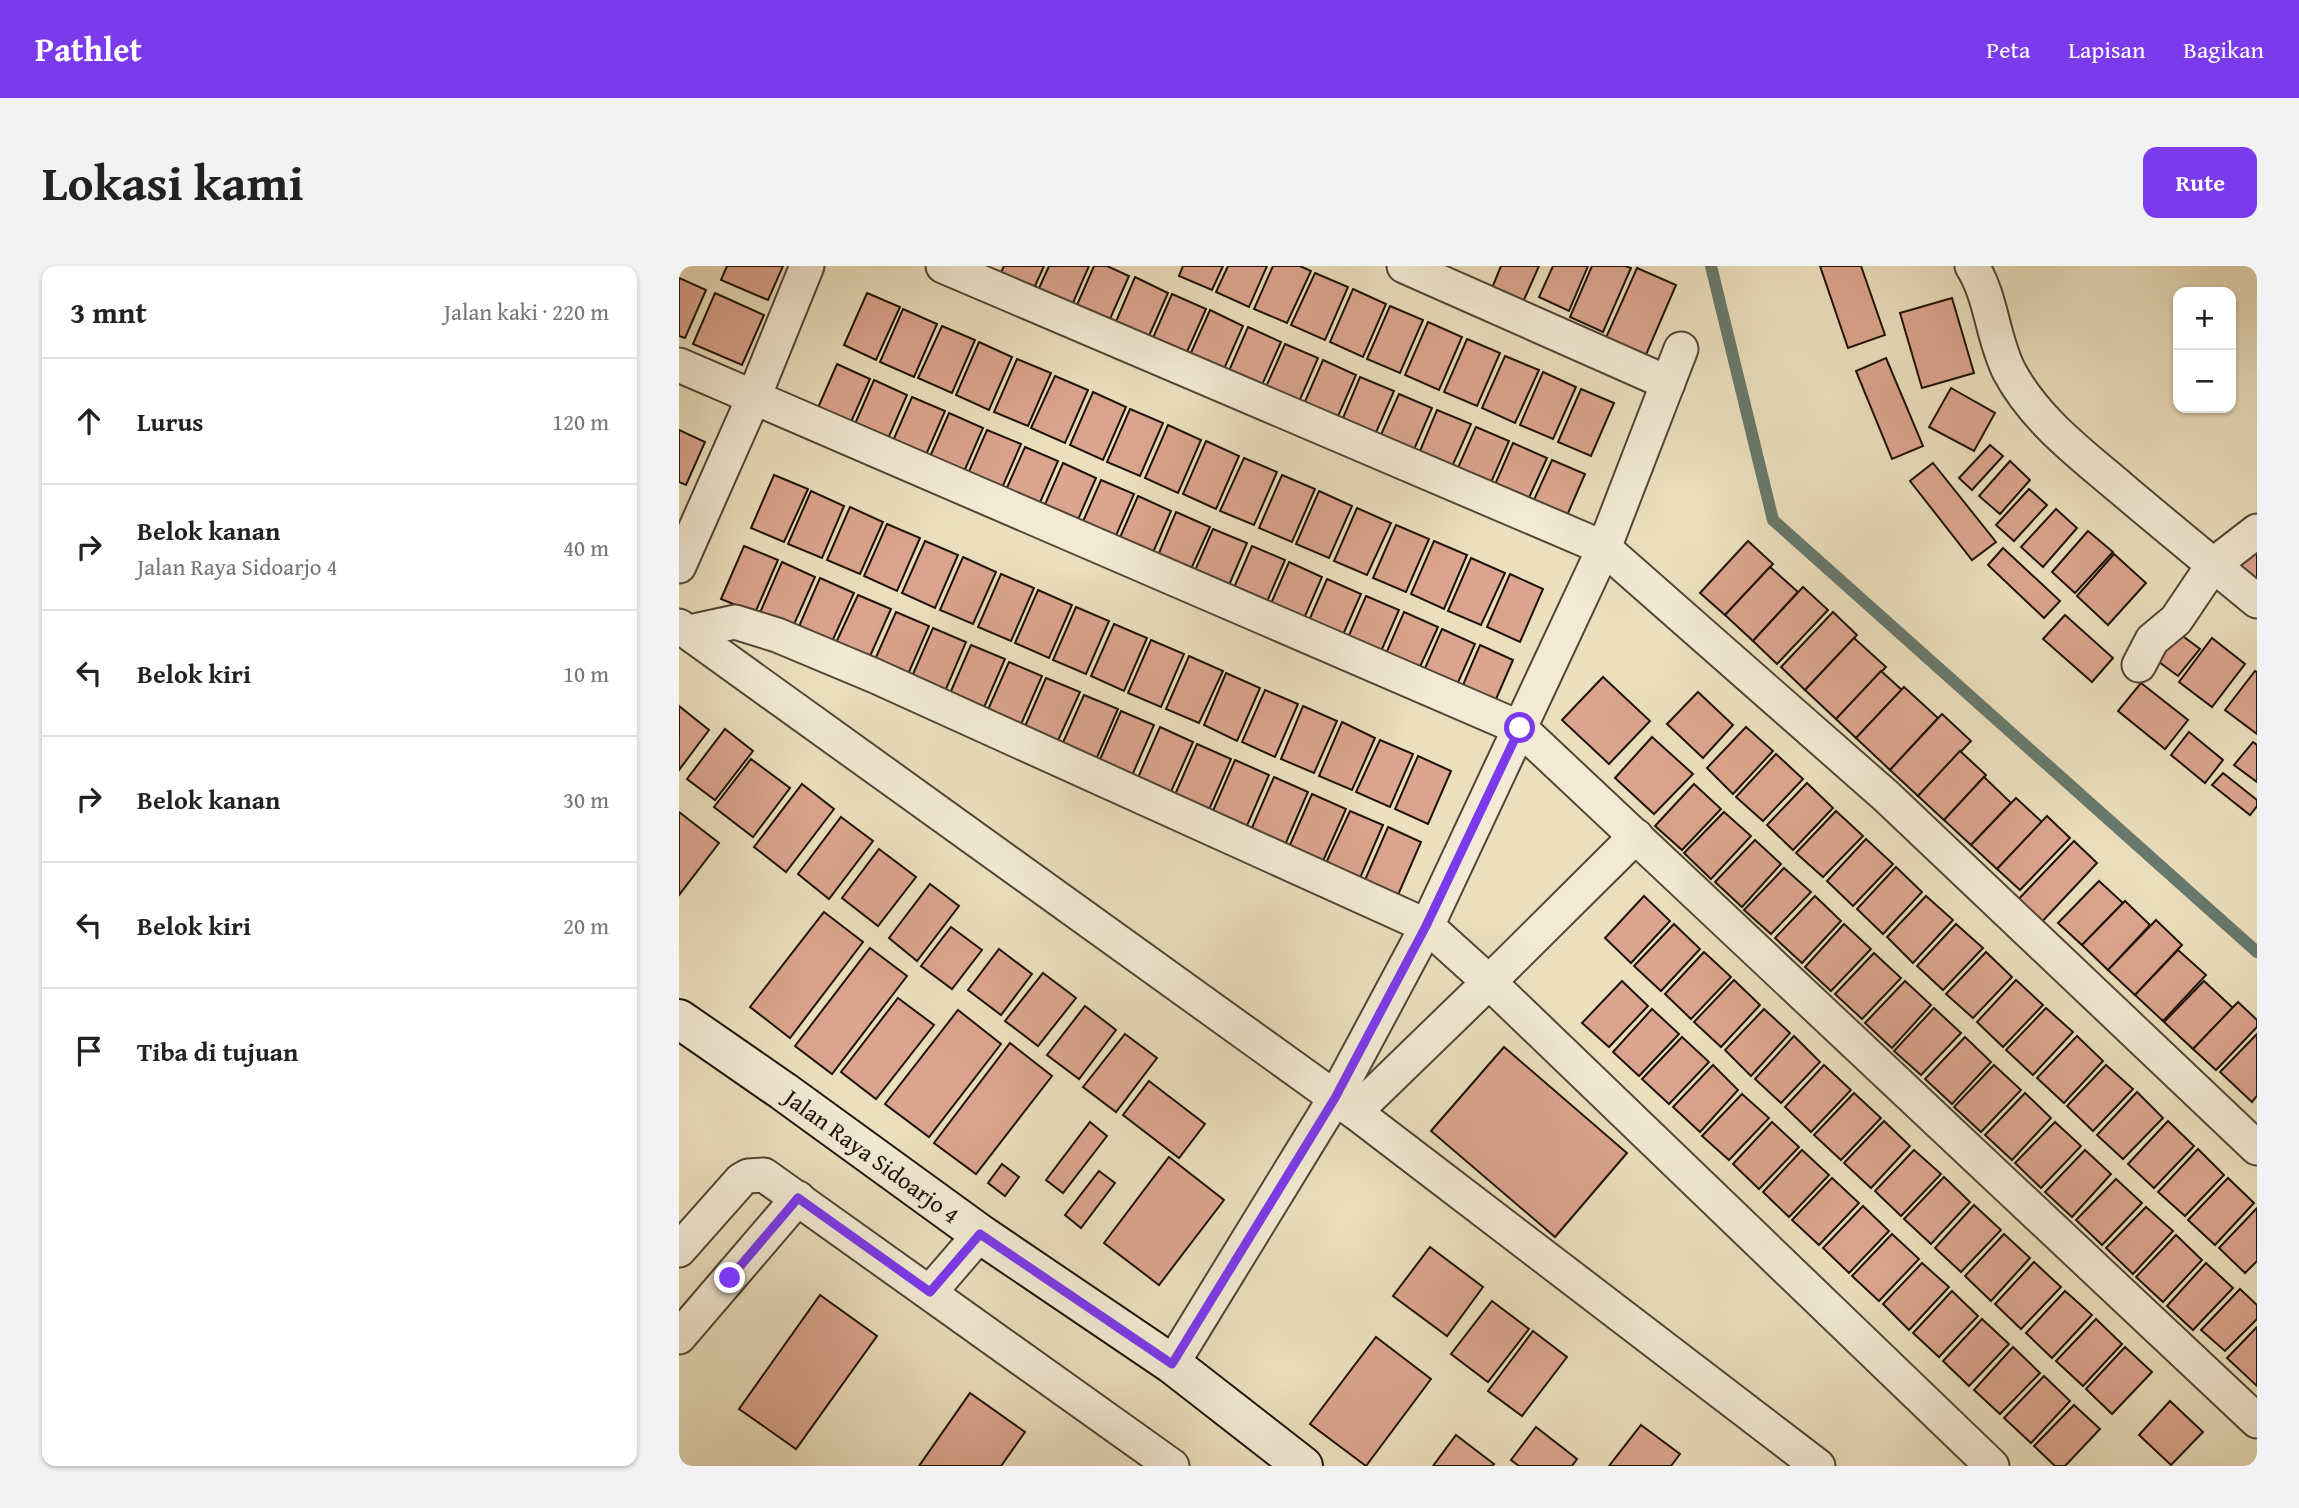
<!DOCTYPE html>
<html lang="id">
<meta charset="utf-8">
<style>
body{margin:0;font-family:"Gentium Book Plus",serif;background:#f2f2f2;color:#222}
.controls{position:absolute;right:21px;top:21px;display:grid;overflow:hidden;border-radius:14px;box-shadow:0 2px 5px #0004}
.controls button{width:63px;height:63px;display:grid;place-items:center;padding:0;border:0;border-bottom:2px solid #e0e0e0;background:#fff;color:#222;font:35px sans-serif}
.stop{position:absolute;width:21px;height:21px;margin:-16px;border:5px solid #7c3aed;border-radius:50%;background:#fff}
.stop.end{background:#7c3aed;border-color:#fff;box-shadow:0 2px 7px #0008}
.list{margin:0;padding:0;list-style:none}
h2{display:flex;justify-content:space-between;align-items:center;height:91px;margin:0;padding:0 28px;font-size:30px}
h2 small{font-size:23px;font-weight:400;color:#767676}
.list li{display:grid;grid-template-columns:46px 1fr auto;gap:21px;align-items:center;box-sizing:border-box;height:126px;padding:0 28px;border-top:2px solid #e0e0e0}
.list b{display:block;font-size:26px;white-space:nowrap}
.list p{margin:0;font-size:23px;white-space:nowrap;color:#767676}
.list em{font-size:23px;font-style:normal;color:#767676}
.icon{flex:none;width:38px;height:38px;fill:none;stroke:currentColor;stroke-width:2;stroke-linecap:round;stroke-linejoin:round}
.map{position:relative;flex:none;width:1578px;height:1200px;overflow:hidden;border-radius:14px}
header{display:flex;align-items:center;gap:42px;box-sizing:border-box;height:98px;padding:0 35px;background:#7c3aed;color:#fff}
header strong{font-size:33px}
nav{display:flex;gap:38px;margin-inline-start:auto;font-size:24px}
.intro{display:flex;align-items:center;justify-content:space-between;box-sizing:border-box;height:168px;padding:0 42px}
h1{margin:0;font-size:49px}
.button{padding:18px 32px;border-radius:14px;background:#7c3aed;color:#fff;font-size:24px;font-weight:700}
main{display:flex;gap:42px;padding:0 42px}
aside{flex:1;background:#fff;border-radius:14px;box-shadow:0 2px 5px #0004}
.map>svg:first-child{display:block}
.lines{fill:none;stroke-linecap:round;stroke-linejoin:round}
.stream{stroke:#68796c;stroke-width:12}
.building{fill:#dba48e;stroke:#1f1308;stroke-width:2}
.street-casing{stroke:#524635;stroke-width:37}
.secondary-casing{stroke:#1f1308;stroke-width:42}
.street{stroke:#f2ead4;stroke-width:33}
.secondary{stroke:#f2ead4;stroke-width:38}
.route{stroke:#7c3aed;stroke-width:9}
.labels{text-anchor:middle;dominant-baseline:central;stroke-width:5;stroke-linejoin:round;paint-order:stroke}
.street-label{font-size:24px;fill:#1f1308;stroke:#f2ead4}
</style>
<header>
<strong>Pathlet</strong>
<nav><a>Peta</a><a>Lapisan</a><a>Bagikan</a></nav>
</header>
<div class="intro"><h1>Lokasi kami</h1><a class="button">Rute</a></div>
<main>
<aside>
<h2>3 mnt<small>Jalan kaki · 220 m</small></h2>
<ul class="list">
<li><svg class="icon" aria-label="ahead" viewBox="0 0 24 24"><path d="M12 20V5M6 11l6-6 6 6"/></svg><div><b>Lurus</b></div><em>120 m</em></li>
<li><svg class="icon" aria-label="right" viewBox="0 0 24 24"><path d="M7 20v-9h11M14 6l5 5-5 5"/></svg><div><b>Belok kanan</b><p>Jalan Raya Sidoarjo 4</p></div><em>40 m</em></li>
<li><svg class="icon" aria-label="left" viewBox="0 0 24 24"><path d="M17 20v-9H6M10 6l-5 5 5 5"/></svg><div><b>Belok kiri</b></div><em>10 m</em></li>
<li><svg class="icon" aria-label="right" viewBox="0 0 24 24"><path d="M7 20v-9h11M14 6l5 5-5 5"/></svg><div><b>Belok kanan</b></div><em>30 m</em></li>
<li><svg class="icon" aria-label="left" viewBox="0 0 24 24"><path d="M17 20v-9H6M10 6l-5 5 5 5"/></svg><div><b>Belok kiri</b></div><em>20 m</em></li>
<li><svg class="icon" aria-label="arrive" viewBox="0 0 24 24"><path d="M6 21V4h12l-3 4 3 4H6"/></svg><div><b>Tiba di tujuan</b></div></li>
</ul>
</aside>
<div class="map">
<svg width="1578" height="1200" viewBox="0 0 1578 1200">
<rect width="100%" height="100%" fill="#ebdfbd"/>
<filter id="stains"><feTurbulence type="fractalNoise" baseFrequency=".00286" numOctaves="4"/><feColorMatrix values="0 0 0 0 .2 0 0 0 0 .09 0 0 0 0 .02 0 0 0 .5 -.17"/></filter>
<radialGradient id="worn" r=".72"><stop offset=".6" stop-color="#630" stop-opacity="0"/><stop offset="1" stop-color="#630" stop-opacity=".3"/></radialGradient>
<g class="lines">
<polyline class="stream" points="1032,0 1094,254 1578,686"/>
</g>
<g class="building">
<polygon points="48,0 104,0 89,34 42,14"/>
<polygon points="325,0 365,0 352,29 318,15"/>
<polygon points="370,0 410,0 390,46 356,31"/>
<polygon points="415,0 428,0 450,10 427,62 394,48"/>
<polygon points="504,0 544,0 533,24 500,10"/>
<polygon points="549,0 588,0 570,41 537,26"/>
<polygon points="594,0 621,0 632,5 608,57 575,43"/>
<polygon points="822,0 860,0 844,36 813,22"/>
<polygon points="874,0 909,0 890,45 860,31"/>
<polygon points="913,0 946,0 952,2 924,66 891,51"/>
<polygon points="1141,0 1182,0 1206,69 1169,82"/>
<polygon points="958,2 997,19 966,91 926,74"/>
<polygon points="636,7 669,21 646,74 612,59"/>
<polygon points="456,11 489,27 466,79 433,65"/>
<polygon points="0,12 27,24 6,72 0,70"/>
<polygon points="674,23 707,38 684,91 651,76"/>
<polygon points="36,27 85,49 63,99 14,78"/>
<polygon points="188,27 221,41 197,94 165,79"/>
<polygon points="493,28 527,43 504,95 470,81"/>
<polygon points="1273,32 1295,107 1243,122 1221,47"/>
<polygon points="711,40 744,54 721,107 688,93"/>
<polygon points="224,43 258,58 235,111 201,96"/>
<polygon points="531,44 564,60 541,112 507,98"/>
<polygon points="749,56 783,71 760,124 726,109"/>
<polygon points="263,60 296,74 273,127 239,112"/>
<polygon points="569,61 602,76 579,128 546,114"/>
<polygon points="788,73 821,87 798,140 765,126"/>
<polygon points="300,76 333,91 310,144 277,129"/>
<polygon points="606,78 639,92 616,145 583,130"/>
<polygon points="826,90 860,104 836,157 803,142"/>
<polygon points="1207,92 1244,180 1213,193 1177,105"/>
<polygon points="338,93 372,107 349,160 315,146"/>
<polygon points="644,94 677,109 654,162 621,147"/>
<polygon points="158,98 191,113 168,165 135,151"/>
<polygon points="864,106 897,121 874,173 841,159"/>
<polygon points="376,110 409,124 386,177 352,162"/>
<polygon points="681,111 715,125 692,178 659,164"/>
<polygon points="195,114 228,129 205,182 172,167"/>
<polygon points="1272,122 1316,147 1295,185 1250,161"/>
<polygon points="902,123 935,137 912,190 879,176"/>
<polygon points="414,126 447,141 424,194 391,179"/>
<polygon points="720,128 753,142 730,195 697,180"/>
<polygon points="233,131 266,145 243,198 210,184"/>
<polygon points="451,143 484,157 461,210 428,196"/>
<polygon points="758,144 792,158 768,212 736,197"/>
<polygon points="270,147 304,162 281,215 247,200"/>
<polygon points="489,159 522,174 499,227 466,212"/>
<polygon points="797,161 830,175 807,228 774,213"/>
<polygon points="0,164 26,176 7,219 0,216"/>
<polygon points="308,164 342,178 319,231 285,217"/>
<polygon points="527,175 560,190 537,243 504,228"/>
<polygon points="834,177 868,192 844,245 811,230"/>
<polygon points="1311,179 1324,190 1293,224 1280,212"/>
<polygon points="346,181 379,195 356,248 323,233"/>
<polygon points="565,192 598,206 575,259 541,245"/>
<polygon points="873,194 906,208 883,261 849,247"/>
<polygon points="1331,195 1351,214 1321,248 1300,230"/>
<polygon points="384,197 417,212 394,265 361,250"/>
<polygon points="1254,197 1317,276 1293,294 1231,215"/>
<polygon points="95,209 129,223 105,276 72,262"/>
<polygon points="603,209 636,223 613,276 580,262"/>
<polygon points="422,214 455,228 432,281 399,267"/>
<polygon points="1350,223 1368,239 1335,275 1317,259"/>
<polygon points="132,225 165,240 143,292 109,278"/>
<polygon points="640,225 673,240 650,292 617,278"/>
<polygon points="459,230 492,245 469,298 436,283"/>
<polygon points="171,241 204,256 181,308 148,294"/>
<polygon points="678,242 712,257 688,309 655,295"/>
<polygon points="1377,243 1398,262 1364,301 1342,281"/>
<polygon points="497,246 531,261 507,314 475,299"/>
<polygon points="208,258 241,272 218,325 185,310"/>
<polygon points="717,259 750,273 727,326 694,312"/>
<polygon points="534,263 568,277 545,331 511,316"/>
<polygon points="1409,265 1434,286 1396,327 1373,306"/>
<polygon points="1578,273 1578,318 1555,300"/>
<polygon points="246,275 279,289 256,342 223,327"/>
<polygon points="755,275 788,289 765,343 732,328"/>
<polygon points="1069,275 1094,298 1046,349 1021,327"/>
<polygon points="65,280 99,294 76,347 42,333"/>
<polygon points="573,280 606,294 583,347 550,333"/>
<polygon points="1324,282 1381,335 1365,352 1309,299"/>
<polygon points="1435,288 1467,317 1429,359 1398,330"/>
<polygon points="284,291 317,306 294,358 261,344"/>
<polygon points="792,292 826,307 802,359 769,345"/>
<polygon points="103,296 136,311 113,363 80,349"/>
<polygon points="610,296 643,311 620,364 587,349"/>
<polygon points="1091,301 1119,326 1074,375 1046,349"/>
<polygon points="322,308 355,322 332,375 299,361"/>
<polygon points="831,308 864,323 841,376 808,361"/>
<polygon points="141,312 175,327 151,380 118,365"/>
<polygon points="648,313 682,328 659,380 625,366"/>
<polygon points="1124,321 1149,344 1098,398 1074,375"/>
<polygon points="359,324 393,339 370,392 336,377"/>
<polygon points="179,329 212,343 188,397 155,381"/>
<polygon points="687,330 720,344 697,397 664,383"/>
<polygon points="397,341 430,355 407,408 374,394"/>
<polygon points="217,346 250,360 227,413 194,398"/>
<polygon points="725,346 759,361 735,414 702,399"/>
<polygon points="1154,346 1178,369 1126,424 1102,401"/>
<polygon points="1386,349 1434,392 1413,416 1364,373"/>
<polygon points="435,358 468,372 445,425 412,410"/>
<polygon points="254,362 287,376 264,430 231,415"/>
<polygon points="763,363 796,378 773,430 740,416"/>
<polygon points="1497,365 1521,383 1499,410 1476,393"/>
<polygon points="1175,372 1207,401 1157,453 1126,424"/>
<polygon points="1533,372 1566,398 1533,441 1500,416"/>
<polygon points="472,374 505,388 482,441 449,427"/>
<polygon points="292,379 326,393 303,446 269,432"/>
<polygon points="801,379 834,394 811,447 778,433"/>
<polygon points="510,390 544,405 520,457 487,443"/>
<polygon points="330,396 363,410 340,463 307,448"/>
<polygon points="1202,405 1223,424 1177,472 1157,453"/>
<polygon points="1576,405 1578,406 1578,468 1546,444"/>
<polygon points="547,407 581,422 558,475 525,459"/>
<polygon points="924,411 971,455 930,498 883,454"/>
<polygon points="367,412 401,426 377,479 344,465"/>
<polygon points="1462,417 1509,454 1486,483 1439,445"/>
<polygon points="1225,421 1259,452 1211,504 1177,472"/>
<polygon points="586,424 619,438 596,491 563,476"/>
<polygon points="1019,426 1054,459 1024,492 988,458"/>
<polygon points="405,429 439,443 416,496 382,481"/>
<polygon points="0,440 30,464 0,504"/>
<polygon points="624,440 658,455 635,507 602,493"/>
<polygon points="442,445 475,459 452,512 419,498"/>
<polygon points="1263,448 1292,475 1239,530 1211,504"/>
<polygon points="663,456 696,472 673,524 640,510"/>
<polygon points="481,461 514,476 491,528 458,514"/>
<polygon points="1067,461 1094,485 1054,528 1028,502"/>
<polygon points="46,463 74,485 36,534 8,513"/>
<polygon points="1510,466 1544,494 1526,517 1492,489"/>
<polygon points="973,471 1014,508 975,548 936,512"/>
<polygon points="701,474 734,488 711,541 677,526"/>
<polygon points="1574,476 1578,479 1578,516 1555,499"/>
<polygon points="518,478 552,493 529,546 495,531"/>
<polygon points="1281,485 1307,509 1265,554 1239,530"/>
<polygon points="1097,488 1124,513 1084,555 1057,531"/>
<polygon points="739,490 772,505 749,558 716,543"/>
<polygon points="72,493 111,522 74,571 35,541"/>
<polygon points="556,494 590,509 567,562 533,547"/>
<polygon points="1544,507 1578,534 1578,540 1571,549 1533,519"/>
<polygon points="595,511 629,526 606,579 572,564"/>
<polygon points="1305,511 1332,537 1292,579 1265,554"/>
<polygon points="1128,517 1154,542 1114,584 1088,559"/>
<polygon points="123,518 155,543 107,606 75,581"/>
<polygon points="1015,518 1042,543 1003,584 976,560"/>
<polygon points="633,528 667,543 644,595 610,581"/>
<polygon points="1337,532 1363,556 1318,603 1292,579"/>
<polygon points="671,545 704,559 681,612 647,597"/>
<polygon points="1157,545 1184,570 1144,611 1117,587"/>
<polygon points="0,546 40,577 0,629"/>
<polygon points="1045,546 1072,570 1032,613 1005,587"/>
<polygon points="1368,550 1391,572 1341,624 1318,603"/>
<polygon points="162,551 194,575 150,633 119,608"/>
<polygon points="709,561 742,576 719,629 686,614"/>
<polygon points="1187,573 1214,598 1174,640 1148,615"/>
<polygon points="1076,574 1102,598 1063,641 1036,616"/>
<polygon points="1395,575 1418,597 1358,661 1334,639"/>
<polygon points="200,583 237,611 199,660 163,632"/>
<polygon points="1217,601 1243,626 1204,668 1178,643"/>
<polygon points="1105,602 1132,626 1092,668 1065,644"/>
<polygon points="1420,615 1444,637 1403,679 1379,657"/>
<polygon points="251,618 280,640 238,695 210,672"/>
<polygon points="965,630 991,655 952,697 926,672"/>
<polygon points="1136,630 1162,655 1123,697 1096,672"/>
<polygon points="1247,630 1274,654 1234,697 1208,671"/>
<polygon points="1446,635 1471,659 1429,704 1403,679"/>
<polygon points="145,646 184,676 111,772 71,741"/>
<polygon points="1477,654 1503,679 1456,729 1429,704"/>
<polygon points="995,658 1021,683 982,725 955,700"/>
<polygon points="1165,658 1192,683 1152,725 1126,701"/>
<polygon points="1277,658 1304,682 1264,724 1238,700"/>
<polygon points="272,661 303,684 273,723 242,700"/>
<polygon points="191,682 228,710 153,808 116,780"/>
<polygon points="320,683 353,708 322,749 289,724"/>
<polygon points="1499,684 1527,709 1484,755 1456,729"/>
<polygon points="1025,686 1052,711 1012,753 986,728"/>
<polygon points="1307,686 1333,711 1294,752 1267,728"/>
<polygon points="1195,687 1222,712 1183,753 1156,728"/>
<polygon points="364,707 397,732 359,780 326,755"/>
<polygon points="1055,714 1081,739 1042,781 1015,756"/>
<polygon points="1337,714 1364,739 1324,781 1298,756"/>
<polygon points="943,715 969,740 930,781 903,757"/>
<polygon points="1226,715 1252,739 1213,782 1186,757"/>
<polygon points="1525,715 1554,742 1514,783 1485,756"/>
<polygon points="219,732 255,759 197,833 162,806"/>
<polygon points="1559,736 1578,754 1578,761 1537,804 1514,783"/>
<polygon points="406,740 437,764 400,813 368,789"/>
<polygon points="1255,742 1282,767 1242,809 1215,785"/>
<polygon points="1367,742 1394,766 1354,809 1327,784"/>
<polygon points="973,743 1000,768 960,810 934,786"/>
<polygon points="1085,743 1111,767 1072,810 1046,784"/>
<polygon points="279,744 322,778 250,871 206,838"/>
<polygon points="446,768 478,792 437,846 404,821"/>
<polygon points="1578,768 1578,830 1573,836 1541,806"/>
<polygon points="1115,770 1141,796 1102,837 1076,813"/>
<polygon points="1398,770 1424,795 1385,837 1358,812"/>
<polygon points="1003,771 1030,796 990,838 963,813"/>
<polygon points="1286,771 1312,796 1273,838 1246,813"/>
<polygon points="331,777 373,810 297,908 255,877"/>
<polygon points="825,781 948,887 876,971 752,865"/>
<polygon points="1034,799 1059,824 1021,866 994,841"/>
<polygon points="1145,799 1172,824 1132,866 1106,841"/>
<polygon points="1315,799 1342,824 1302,866 1275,841"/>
<polygon points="1427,799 1454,823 1414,865 1388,840"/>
<polygon points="470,815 526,858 500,892 444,849"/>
<polygon points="1458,826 1484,852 1444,893 1418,869"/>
<polygon points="1175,827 1202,852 1162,894 1135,869"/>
<polygon points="1346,827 1372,852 1333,894 1306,869"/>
<polygon points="1063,828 1090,852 1050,894 1023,870"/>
<polygon points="1205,855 1231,880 1192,922 1165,897"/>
<polygon points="1489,855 1515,880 1475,922 1449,898"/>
<polygon points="411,856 428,870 384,927 367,914"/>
<polygon points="1093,856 1120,881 1080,923 1054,898"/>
<polygon points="1376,856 1402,880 1362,922 1336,897"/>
<polygon points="1519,883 1545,909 1506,950 1479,926"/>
<polygon points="1123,884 1150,909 1110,951 1084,926"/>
<polygon points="1235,884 1262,908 1222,950 1196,925"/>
<polygon points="1406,884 1432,908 1393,951 1366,926"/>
<polygon points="490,891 545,934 480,1019 425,977"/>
<polygon points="323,898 340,911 326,930 309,917"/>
<polygon points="420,905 436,917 402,962 386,949"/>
<polygon points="1265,911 1291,936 1252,978 1225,953"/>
<polygon points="1153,912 1180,937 1140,979 1113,954"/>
<polygon points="1549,912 1575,937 1536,979 1509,954"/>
<polygon points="1437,913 1463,937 1423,979 1397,954"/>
<polygon points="1295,939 1322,964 1282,1006 1256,982"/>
<polygon points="1184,940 1210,965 1170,1007 1144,982"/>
<polygon points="1467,941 1494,965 1454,1008 1427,982"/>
<polygon points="1578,942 1578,995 1566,1007 1540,982"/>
<polygon points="1213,968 1240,993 1200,1035 1173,1010"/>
<polygon points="1325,968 1351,992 1312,1035 1286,1010"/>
<polygon points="1497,969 1523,994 1484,1036 1457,1011"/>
<polygon points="751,981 804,1021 768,1070 714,1030"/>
<polygon points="1355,996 1382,1021 1342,1063 1316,1038"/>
<polygon points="1243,997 1270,1021 1230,1064 1204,1038"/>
<polygon points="1527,997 1554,1022 1514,1064 1488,1040"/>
<polygon points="1561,1023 1578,1039 1578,1053 1546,1085 1522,1064"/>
<polygon points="1273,1025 1299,1050 1260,1091 1234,1067"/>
<polygon points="1386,1025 1413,1049 1373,1092 1347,1067"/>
<polygon points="141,1029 198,1070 117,1183 60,1143"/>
<polygon points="813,1035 850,1063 809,1116 772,1088"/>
<polygon points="1303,1053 1330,1078 1290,1120 1264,1095"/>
<polygon points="1417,1053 1443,1078 1404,1120 1377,1095"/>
<polygon points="1578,1061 1578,1120 1548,1092"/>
<polygon points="854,1065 888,1091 843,1150 809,1125"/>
<polygon points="697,1071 752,1113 687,1200 631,1158"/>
<polygon points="1334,1081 1361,1107 1321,1148 1295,1124"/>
<polygon points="1446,1081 1473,1106 1433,1148 1407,1123"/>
<polygon points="1365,1110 1391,1135 1352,1177 1325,1152"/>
<polygon points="291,1127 346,1166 322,1200 240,1200"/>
<polygon points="1491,1135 1524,1166 1492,1199 1460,1169"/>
<polygon points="1395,1139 1421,1163 1386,1200 1376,1200 1355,1180"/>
<polygon points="962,1159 1001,1188 992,1200 930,1200"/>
<polygon points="857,1161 898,1193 893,1200 840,1200 832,1194"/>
<polygon points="777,1169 815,1198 813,1200 754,1200"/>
</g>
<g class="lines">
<g class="street-casing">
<g id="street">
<polyline points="264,0 925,282 1207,530 1578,882"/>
<polyline points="725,0 989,117"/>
<path d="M1293,0C1313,32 1313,71 1330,105C1356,154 1402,188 1443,223C1488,261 1533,298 1578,335"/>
<polyline points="0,99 841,462 1578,1155"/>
<polyline points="0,300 74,133 128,0"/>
<polyline points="0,360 676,846 1139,1200"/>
<polyline points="10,366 56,356 98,369 196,410 748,660 810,716 1313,1200"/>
<polyline points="1460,399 1473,374 1497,354 1534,299 1578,265"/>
<polyline points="676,846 810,716 957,570"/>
<polyline points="0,984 62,914 69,910 85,909 493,1200"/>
<polyline points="251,1026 301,968"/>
<polyline points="0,1071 119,932"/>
<polyline points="493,1098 656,832 748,660 925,282 1002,83"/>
</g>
</g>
<g class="secondary-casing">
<polyline id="secondary" points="0,753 104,825 301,968 493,1098 624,1200"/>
</g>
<use href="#street" class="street"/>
<use href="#secondary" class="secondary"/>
</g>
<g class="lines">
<polyline class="route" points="51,1012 119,932 251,1026 301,968 493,1098 656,832 747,660 841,462"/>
</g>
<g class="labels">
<g class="street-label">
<text transform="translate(193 890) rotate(36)">Jalan Raya Sidoarjo 4</text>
</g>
</g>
<rect width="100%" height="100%" filter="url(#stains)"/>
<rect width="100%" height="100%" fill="url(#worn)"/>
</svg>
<div class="controls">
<button>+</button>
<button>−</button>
</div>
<div class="stop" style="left:841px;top:462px"></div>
<div class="stop end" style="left:51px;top:1012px"></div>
</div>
</main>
